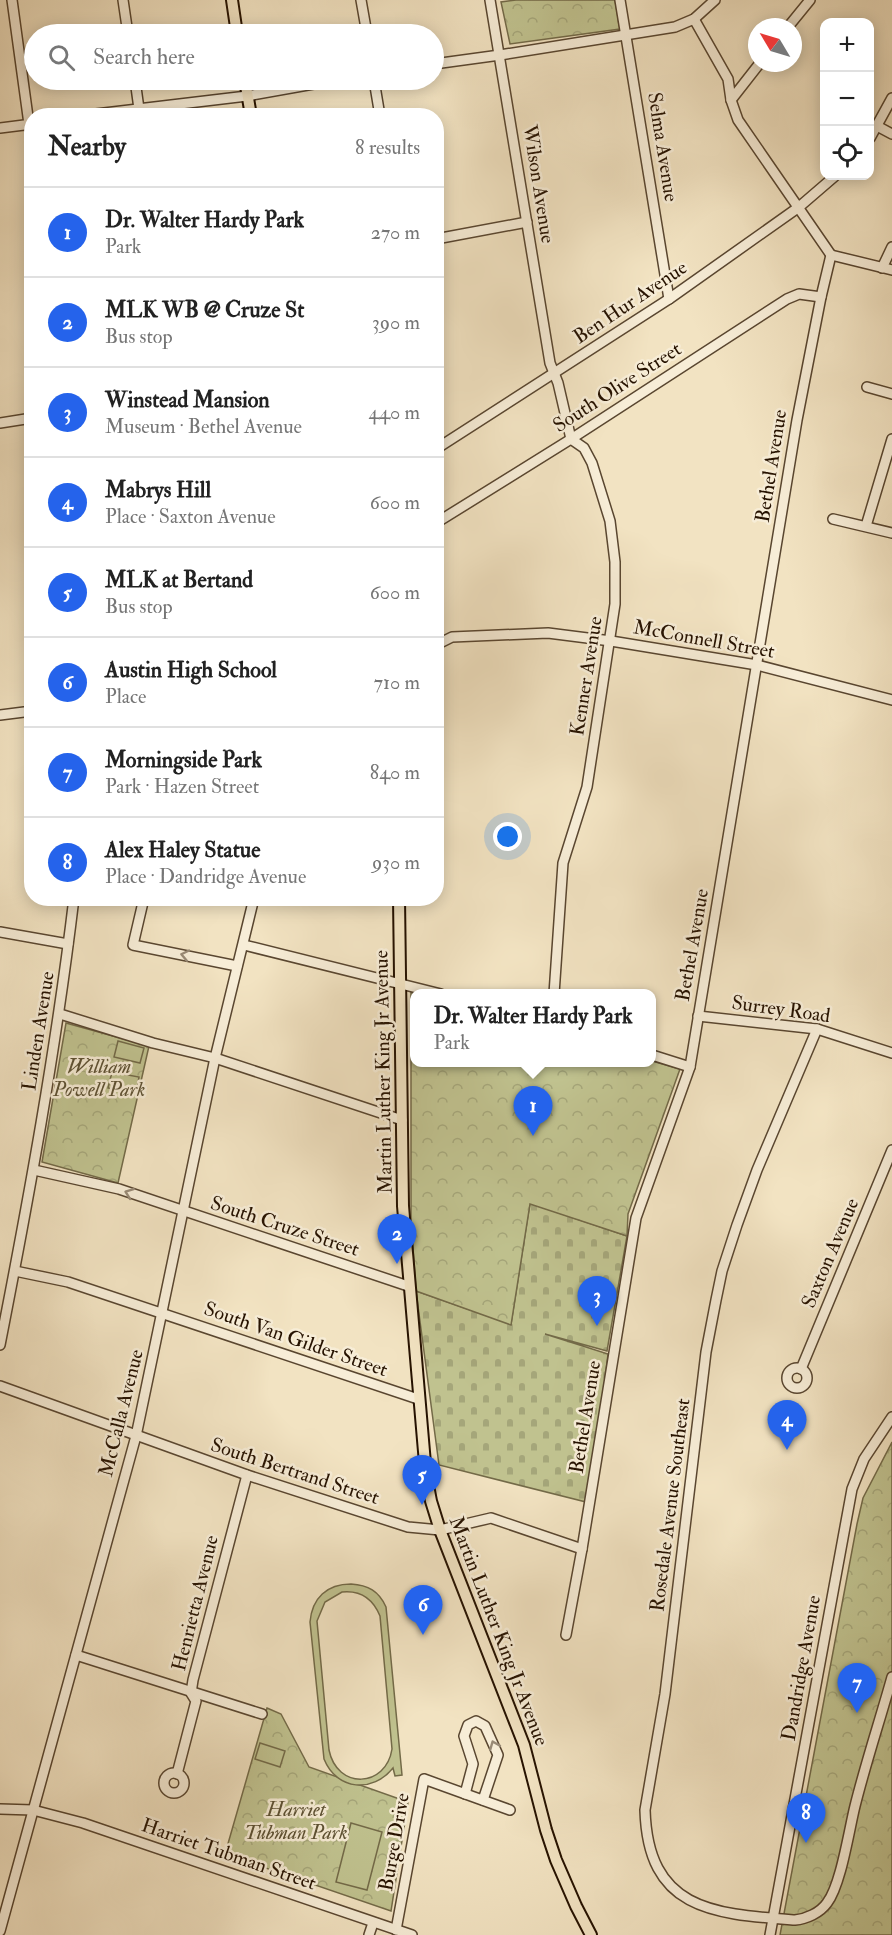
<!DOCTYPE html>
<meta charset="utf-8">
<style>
body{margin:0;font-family:"IM FELL Double Pica",serif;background:#f2f2f2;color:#222}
.controls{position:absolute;right:18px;top:18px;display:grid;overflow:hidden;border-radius:12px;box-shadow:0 3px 15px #0003}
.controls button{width:54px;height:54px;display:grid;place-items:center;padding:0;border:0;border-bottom:2px solid #e0e0e0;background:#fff;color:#222;font:30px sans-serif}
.compass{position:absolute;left:748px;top:18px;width:54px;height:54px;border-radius:50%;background:#fff;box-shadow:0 3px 15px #0003;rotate:308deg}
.you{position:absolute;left:508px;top:837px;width:21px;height:21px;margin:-15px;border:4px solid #fff;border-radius:50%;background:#1a73e8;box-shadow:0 0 0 9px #1a73e833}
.badge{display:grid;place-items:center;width:39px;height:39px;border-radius:50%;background:#2563eb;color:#fff;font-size:20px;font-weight:700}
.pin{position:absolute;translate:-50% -50px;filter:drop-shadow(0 2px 3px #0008)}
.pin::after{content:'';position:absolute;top:32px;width:21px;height:18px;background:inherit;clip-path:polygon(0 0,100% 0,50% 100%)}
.popup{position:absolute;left:410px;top:989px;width:246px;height:78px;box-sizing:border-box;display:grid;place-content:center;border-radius:12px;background:#fff;filter:drop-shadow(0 2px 4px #0005);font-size:20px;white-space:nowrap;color:#767676}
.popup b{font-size:22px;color:#222}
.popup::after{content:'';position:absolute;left:50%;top:100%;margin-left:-12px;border:12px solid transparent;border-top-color:#fff}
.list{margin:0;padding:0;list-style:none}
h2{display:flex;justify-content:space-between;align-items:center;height:78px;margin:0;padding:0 24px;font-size:26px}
h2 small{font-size:20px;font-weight:400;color:#767676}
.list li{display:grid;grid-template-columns:39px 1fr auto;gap:18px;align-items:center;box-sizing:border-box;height:90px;padding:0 24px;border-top:2px solid #e0e0e0}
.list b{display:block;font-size:22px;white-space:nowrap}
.list p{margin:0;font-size:20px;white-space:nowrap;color:#767676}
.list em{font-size:20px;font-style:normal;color:#767676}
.icon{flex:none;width:33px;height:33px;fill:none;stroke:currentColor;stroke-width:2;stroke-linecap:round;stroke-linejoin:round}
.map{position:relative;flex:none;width:892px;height:1935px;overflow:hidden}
.search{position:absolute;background:#fff;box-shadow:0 3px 15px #0003;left:24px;top:24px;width:420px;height:66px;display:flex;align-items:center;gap:15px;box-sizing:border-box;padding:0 21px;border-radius:33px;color:#767676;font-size:22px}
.panel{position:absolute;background:#fff;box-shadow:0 3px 15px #0003;left:24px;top:108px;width:420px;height:798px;border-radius:24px}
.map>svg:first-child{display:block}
.cemetery{fill:url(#cemetery-stones);stroke:#736a48;stroke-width:1.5}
.park{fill:url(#park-crowns);stroke:#736a48;stroke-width:1.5}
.pitch{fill:#c0c28f;stroke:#736a48;stroke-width:1.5;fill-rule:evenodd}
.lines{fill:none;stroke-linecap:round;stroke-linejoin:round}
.minor-casing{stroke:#594630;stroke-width:12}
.major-casing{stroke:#261200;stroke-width:14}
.minor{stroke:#f7edd7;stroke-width:9}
.major{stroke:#f2e3c2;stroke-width:10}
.oneway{stroke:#998a76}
.labels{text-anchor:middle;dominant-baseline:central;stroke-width:5;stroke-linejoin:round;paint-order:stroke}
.street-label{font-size:20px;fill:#261200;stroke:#f7edd7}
.park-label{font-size:20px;font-style:italic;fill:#5c5032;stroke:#f7edd7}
</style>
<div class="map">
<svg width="892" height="1935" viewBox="0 0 892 1935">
<defs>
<pattern id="cemetery-stones" width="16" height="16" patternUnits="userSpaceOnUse" patternTransform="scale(1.5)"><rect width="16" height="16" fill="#c0c28f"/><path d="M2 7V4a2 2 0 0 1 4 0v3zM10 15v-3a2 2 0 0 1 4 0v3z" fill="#a5a67a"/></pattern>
<pattern id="park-crowns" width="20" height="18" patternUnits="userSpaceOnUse" patternTransform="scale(1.5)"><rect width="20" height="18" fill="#c0c28f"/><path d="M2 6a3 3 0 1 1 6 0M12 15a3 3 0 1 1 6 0" fill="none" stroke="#a5a67a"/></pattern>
</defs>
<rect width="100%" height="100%" fill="#f2e3c2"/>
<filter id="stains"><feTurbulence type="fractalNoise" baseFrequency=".00333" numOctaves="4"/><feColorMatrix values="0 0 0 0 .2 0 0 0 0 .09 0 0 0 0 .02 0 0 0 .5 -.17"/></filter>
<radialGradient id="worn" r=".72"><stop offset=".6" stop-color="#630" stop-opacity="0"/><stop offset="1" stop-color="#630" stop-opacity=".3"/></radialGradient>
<polygon class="cemetery" points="530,1203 627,1236 607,1351 545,1334 608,1354 590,1503 439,1465 416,1291 511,1324"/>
<g class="park">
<polygon points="516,0 615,0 620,29 510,44 501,2"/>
<polygon points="411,992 414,994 414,1062 652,1062 652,1061 680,1069 628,1214 627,1236 530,1204 511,1325 416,1291 411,1219"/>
<polygon points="66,1023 149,1046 118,1183 42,1162"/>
<polygon points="892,1442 892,1935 780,1935 857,1524 863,1498"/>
<polygon points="267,1708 281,1714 309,1767 408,1802 391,1911 225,1854"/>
</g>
<g class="pitch">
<polygon points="118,1041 144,1048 140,1063 114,1057"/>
<polygon points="112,1072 139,1077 136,1094 108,1088"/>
<path d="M351,1584C368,1585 379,1591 386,1607L402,1775L395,1776L393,1768C373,1793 337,1791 324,1759L310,1622C312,1598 327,1584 351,1584ZM342,1592C361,1590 373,1599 380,1616L392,1749C386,1788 337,1790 329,1750L317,1621L325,1602Z"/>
<polygon points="260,1743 285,1751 280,1767 255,1759"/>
<polygon points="351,1823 382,1832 367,1890 336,1882"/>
</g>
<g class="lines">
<g class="minor-casing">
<g id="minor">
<polyline points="12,0 32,146"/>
<polyline points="123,0 128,34"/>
<polyline points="361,0 367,34"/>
<polyline points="490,0 550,363 558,383 571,439 584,448 592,463 610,521 615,562 615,604 587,787 563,863 554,994"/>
<polyline points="620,0 669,299"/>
<polyline points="694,19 728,79 731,100 738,120 831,255"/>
<polyline points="788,27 810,0"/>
<polyline points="434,64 500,55 675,27 694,19 715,0"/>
<polyline points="135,80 140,116"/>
<polyline points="374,80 380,116"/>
<polyline points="731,100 760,63"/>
<polyline points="79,116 247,96 336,80"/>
<polyline points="877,126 892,134"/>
<polyline points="0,128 32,124"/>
<polyline points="870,138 892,98"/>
<polyline points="436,239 527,222"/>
<polyline points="831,255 892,270"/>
<polyline points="882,268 892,247"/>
<polyline points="867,387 892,394"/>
<polyline points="0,423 32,418"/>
<polyline points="436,449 669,299 799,207 835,176"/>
<polyline points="833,519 892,533"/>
<polyline points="436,523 571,439 787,299 799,294 821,297"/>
<polyline points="866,526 892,439"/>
<polyline points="436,645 452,637 548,633 611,641 757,665 892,700"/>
<polyline points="0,715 32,711"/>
<polyline points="144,898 133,945 237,966"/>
<polyline points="0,932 68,944"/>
<polyline points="244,945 441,994"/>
<polyline points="60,1014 153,1043 215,1058 402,1120"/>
<polyline points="698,1016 817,1029 892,1053"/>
<path d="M817,1029L757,1170L737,1225L722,1271L716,1300L706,1352L665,1694L645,1810C648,1911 714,1914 795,1920C806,1919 820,1913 827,1903C841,1885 849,1830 855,1806C866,1762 880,1720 892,1677"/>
<polyline points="652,1055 690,1067"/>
<polyline points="34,1170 119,1189 408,1286"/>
<polyline points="15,1271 68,1282 418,1399"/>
<path d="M0,1345C29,1197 56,1049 74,898"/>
<circle cx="797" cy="1378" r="10"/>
<polyline points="801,1369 892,1150"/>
<polyline points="0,1386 247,1475 408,1527 440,1530 491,1518 582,1549"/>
<polyline points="566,1635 582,1549 636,1218 690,1067 797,420 821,297 831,255"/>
<polyline points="76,1655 262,1714"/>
<circle cx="174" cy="1783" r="10"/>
<polyline points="177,1774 196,1701 191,1693 193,1680 247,1475"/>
<polyline points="465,1794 473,1764 464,1736 468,1725 476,1721 485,1726 498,1755 483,1800"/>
<polyline points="0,1809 33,1810 83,1823 412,1935"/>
<polyline points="396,1930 424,1779 510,1810"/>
<polyline points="0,1931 136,1436 215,1058 254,898"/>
<polyline points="369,1935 373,1923"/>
<polyline points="770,1935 852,1489 864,1459 892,1417"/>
</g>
</g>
<g class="major-casing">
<g id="major">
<polyline points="232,0 237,34"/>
<polyline points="245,80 251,116"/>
<polyline points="399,898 403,1206 426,1475 431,1501 440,1530 524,1745 546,1830 556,1860 576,1906 591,1935"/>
</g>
</g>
<use href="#minor" class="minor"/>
<use href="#major" class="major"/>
</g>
<defs><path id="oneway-chevron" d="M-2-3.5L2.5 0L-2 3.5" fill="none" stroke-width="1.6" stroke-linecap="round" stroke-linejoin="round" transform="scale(1.5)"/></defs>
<g class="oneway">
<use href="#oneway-chevron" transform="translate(185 955) rotate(-168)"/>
<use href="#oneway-chevron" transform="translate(129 1193) rotate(-160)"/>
<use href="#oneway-chevron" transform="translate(494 1745) rotate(-112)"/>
</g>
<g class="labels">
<g class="street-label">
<text transform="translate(663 147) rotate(81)">Selma Avenue</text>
<text transform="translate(539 184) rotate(81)">Wilson Avenue</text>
<text transform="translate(630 302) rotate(-34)">Ben Hur Avenue</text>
<text transform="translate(617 387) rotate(-33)">South Olive Street</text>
<text transform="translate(771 466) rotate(-81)">Bethel Avenue</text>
<text transform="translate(704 639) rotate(10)">McConnell Street</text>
<text transform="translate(586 676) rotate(-81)">Kenner Avenue</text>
<text transform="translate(692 945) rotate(-80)">Bethel Avenue</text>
<text transform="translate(781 1009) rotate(8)">Surrey Road</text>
<text transform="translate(38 1031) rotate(-81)">Linden Avenue</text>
<text transform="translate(383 1072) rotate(-91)">Martin Luther King Jr Avenue</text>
<text transform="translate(285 1226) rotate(18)">South Cruze Street</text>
<text transform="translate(830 1253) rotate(-67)">Saxton Avenue</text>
<text transform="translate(296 1339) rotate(19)">South Van Gilder Street</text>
<text transform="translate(121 1413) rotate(-76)">McCalla Avenue</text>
<text transform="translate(585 1417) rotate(-81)">Bethel Avenue</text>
<text transform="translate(295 1471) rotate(18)">South Bertrand Street</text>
<text transform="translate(670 1505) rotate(-83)">Rosedale Avenue Southeast</text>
<text transform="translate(195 1603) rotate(-76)">Henrietta Avenue</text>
<text transform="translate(499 1631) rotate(69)">Martin Luther King Jr Avenue</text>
<text transform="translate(801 1668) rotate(-80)">Dandridge Avenue</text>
<text transform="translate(394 1842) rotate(-80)">Burge Drive</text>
<text transform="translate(229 1854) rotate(19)">Harriet Tubman Street</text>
</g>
<g class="park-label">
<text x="99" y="1066">William<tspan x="99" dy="23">Powell Park</tspan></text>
<text x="296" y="1809">Harriet<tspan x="296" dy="23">Tubman Park</tspan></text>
</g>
</g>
<rect width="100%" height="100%" filter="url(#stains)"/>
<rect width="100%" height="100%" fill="url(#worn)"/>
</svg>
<div class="controls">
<button>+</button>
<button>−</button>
<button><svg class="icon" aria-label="locate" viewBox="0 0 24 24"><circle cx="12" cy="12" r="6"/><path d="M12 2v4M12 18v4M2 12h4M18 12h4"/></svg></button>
</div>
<svg class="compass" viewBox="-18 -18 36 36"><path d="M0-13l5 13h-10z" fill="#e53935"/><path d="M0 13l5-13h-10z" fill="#767676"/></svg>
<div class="you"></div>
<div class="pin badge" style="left:533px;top:1136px">1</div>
<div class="popup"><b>Dr. Walter Hardy Park</b>Park</div>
<div class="pin badge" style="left:397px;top:1264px">2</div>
<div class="pin badge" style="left:597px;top:1326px">3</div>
<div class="pin badge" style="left:787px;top:1450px">4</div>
<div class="pin badge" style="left:422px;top:1505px">5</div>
<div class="pin badge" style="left:423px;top:1635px">6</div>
<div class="pin badge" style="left:857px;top:1713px">7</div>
<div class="pin badge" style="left:806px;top:1843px">8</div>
<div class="search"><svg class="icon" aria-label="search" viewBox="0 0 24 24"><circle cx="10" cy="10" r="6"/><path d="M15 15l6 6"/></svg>Search here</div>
<section class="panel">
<h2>Nearby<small>8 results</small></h2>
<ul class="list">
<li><span class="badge">1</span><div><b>Dr. Walter Hardy Park</b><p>Park</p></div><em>270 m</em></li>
<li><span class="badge">2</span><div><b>MLK WB @ Cruze St</b><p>Bus stop</p></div><em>390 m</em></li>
<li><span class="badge">3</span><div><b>Winstead Mansion</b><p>Museum · Bethel Avenue</p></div><em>440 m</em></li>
<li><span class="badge">4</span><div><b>Mabrys Hill</b><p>Place · Saxton Avenue</p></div><em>600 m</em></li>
<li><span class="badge">5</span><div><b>MLK at Bertand</b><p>Bus stop</p></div><em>600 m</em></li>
<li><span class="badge">6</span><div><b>Austin High School</b><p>Place</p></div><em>710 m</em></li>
<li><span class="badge">7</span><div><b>Morningside Park</b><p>Park · Hazen Street</p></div><em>840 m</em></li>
<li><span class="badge">8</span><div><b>Alex Haley Statue</b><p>Place · Dandridge Avenue</p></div><em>930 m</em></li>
</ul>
</section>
</div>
